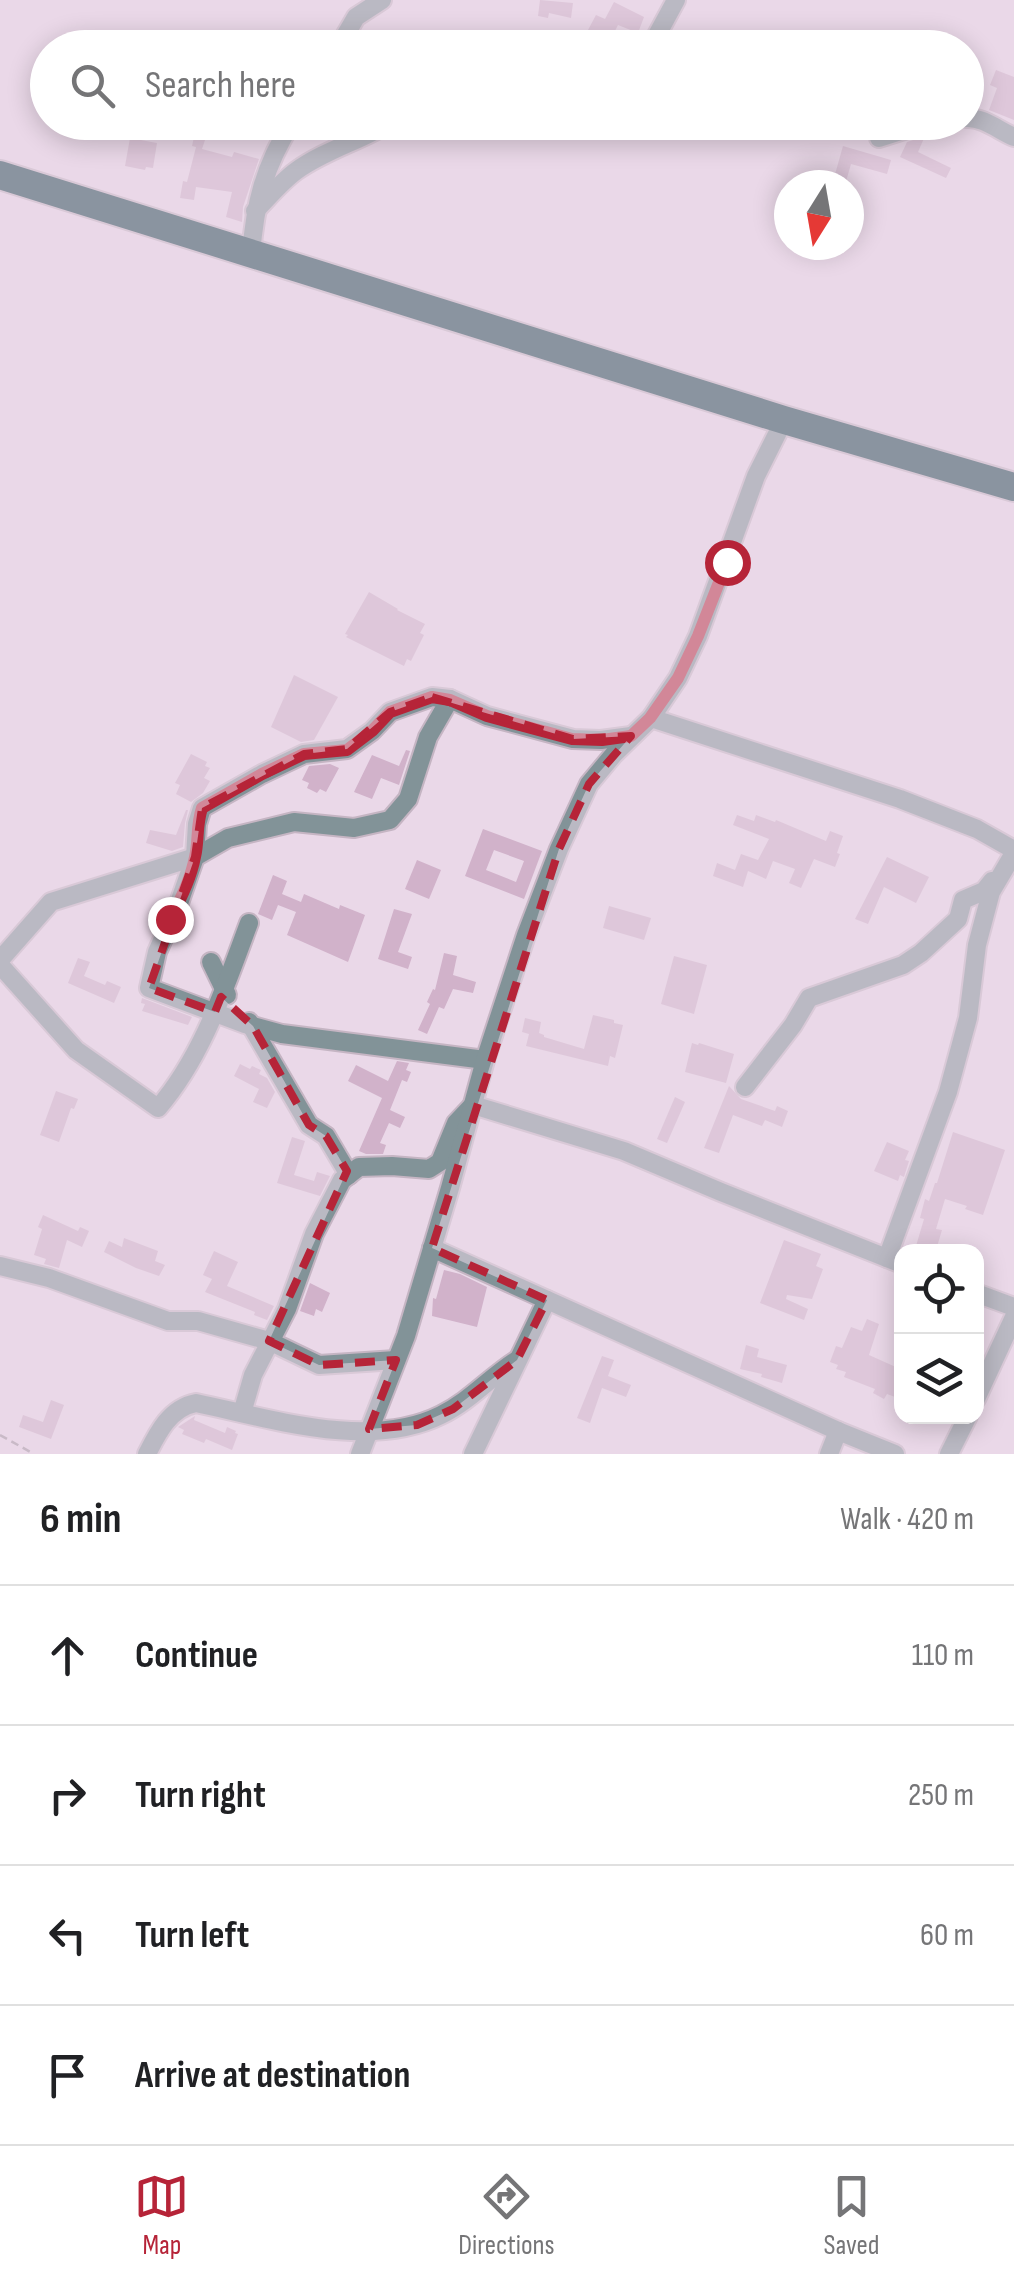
<!DOCTYPE html>
<meta charset="utf-8">
<style>
body{margin:0;font-family:"Sofia Sans Condensed",sans-serif;background:#f6f6f6;color:#202124}
.controls{position:absolute;right:30px;bottom:30px;display:grid;overflow:hidden;border-radius:20px;box-shadow:0 5px 25px #0003}
.controls button{width:90px;height:90px;display:grid;place-items:center;padding:0;border:0;border-bottom:2px solid #e0e0e0;background:#fff;color:#202124;font:50px sans-serif}
.compass{position:absolute;left:774px;top:170px;width:90px;height:90px;border-radius:50%;background:#fff;box-shadow:0 5px 25px #0003;rotate:191deg}
.stop{position:absolute;width:30px;height:30px;margin:-22px;border:8px solid #b62438;border-radius:50%;background:#fff}
.stop.end{background:#b62438;border-color:#fff;box-shadow:0 2px 10px #0008}
.list{margin:0;padding:0;list-style:none}
h2{display:flex;justify-content:space-between;align-items:center;height:130px;margin:0;padding:0 40px;font-size:42px}
h2 small{font-size:32px;font-weight:400;color:#757577}
.list li{display:grid;grid-template-columns:65px 1fr auto;gap:30px;align-items:center;box-sizing:border-box;height:140px;padding:0 40px;border-top:2px solid #e0e0e0}
.list b{display:block;font-size:38px;white-space:nowrap}
.list em{font-size:32px;font-style:normal;color:#757577}
.icon{flex:none;width:55px;height:55px;fill:none;stroke:currentColor;stroke-width:2;stroke-linecap:round;stroke-linejoin:round}
.map{position:relative;flex:none;width:1014px;height:1454px;overflow:hidden}
.search{position:absolute;background:#fff;box-shadow:0 5px 25px #0003;left:30px;right:30px;top:30px;height:110px;display:flex;align-items:center;gap:25px;box-sizing:border-box;padding:0 35px;border-radius:55px;color:#757577;font-size:38px}
.sheet{height:690px;background:#fff}
nav{display:flex;justify-content:space-around;align-items:center;box-sizing:border-box;height:140px;border-top:2px solid #e0e0e0;background:#fff;font-size:28px;color:#757577}
nav a{display:grid;justify-items:center;gap:5px}
nav .on{color:#b62438}
.map>svg:first-child{display:block}
.building{fill:#d1b2ca;fill-rule:evenodd}
.lines{fill:none;stroke-linecap:round;stroke-linejoin:round}
.minor-casing{stroke:#c5b5c3;stroke-width:22}
.highway-casing{stroke:#c5b5c3;stroke-width:32}
.path{stroke:#a294a1;stroke-width:2.5;stroke-dasharray:8 5;stroke-linecap:butt}
.minor{stroke:#829398;stroke-width:18}
.highway{stroke:#184049;stroke-width:28}
.route{stroke:#b62438;stroke-width:12}
.marked{fill:none;stroke:#b62438;stroke-width:8;stroke-dasharray:20 12;stroke-linejoin:round}
</style>
<div class="map">
<svg width="1014" height="1454" viewBox="0 0 1014 1454">
<rect width="100%" height="100%" fill="#ead8e8"/>
<g class="building">
<polygon points="540,0 573,3 571,18 549,13 548,18 538,16"/>
<polygon points="614,2 644,17 638,33 618,25 610,41 588,30 596,15 605,19"/>
<polygon points="996,70 1014,77 1014,120 989,110 997,88 990,85"/>
<polygon points="925,136 918,152 951,168 946,178 900,157 907,142"/>
<polygon points="194,137 205,140 202,149 232,157 234,152 259,159 243,207 242,222 226,217 232,192 196,187 194,200 180,198 183,181 187,182 196,147 192,146"/>
<polygon points="130,138 157,143 153,168 146,167 145,170 125,166"/>
<polygon points="843,146 891,160 887,174 851,164 845,185 832,185"/>
<polygon points="369,592 398,609 397,610 425,624 420,633 424,635 411,661 407,659 404,666 346,637 348,635 345,634"/>
<polygon points="294,675 338,697 314,740 301,742 271,727"/>
<polygon points="406,750 410,751 399,785 381,778 372,799 354,792 372,755 399,766"/>
<polygon points="191,754 207,762 205,766 210,768 204,778 210,781 203,793 191,802 176,794 180,785 175,783"/>
<polygon points="330,764 339,768 326,792 320,789 317,793 307,788 309,783 302,780 309,766"/>
<polygon points="186,810 188,810 185,823 183,847 172,851 146,843 150,830 176,835"/>
<polygon points="737,815 754,821 756,815 775,822 776,820 826,841 830,831 843,836 837,853 840,854 835,867 814,859 801,888 789,883 795,869 773,861 766,879 748,871 743,887 713,876 717,863 735,870 741,854 758,860 769,839 733,825"/>
<path d="M483,829L542,851L524,899L465,876ZM494,850L524,861L516,882L486,870Z"/>
<polygon points="887,857 929,877 916,903 884,887 868,924 855,919"/>
<polygon points="417,860 441,870 429,899 405,889"/>
<polygon points="273,875 287,881 282,894 301,902 304,894 339,909 340,905 365,915 348,962 287,935 296,912 278,905 272,920 258,914"/>
<polygon points="609,906 651,918 644,940 603,928"/>
<polygon points="394,909 412,914 398,952 412,957 408,969 378,959"/>
<polygon points="444,953 457,956 453,975 476,982 473,993 453,989 444,1009 439,1007 427,1034 418,1030 430,1004 427,1002 433,989 435,990"/>
<polygon points="674,956 707,965 694,1014 661,1004"/>
<polygon points="78,958 90,962 84,976 105,985 107,981 121,987 114,1003 68,983"/>
<polygon points="142,998 192,1017 188,1025 142,1011 145,1004 141,1003"/>
<polygon points="593,1015 614,1020 614,1023 623,1025 615,1058 610,1056 608,1066 526,1046 529,1034 522,1032 525,1018 541,1022 539,1033 544,1035 544,1037 584,1049"/>
<polygon points="692,1043 698,1045 699,1043 734,1054 726,1083 685,1072"/>
<polygon points="397,1061 409,1063 406,1070 411,1072 407,1082 402,1080 390,1110 405,1117 400,1128 389,1123 380,1143 386,1145 383,1154 366,1154 359,1151 382,1098 348,1081 356,1065 388,1081"/>
<polygon points="240,1064 250,1069 252,1066 261,1070 259,1074 267,1078 275,1092 267,1108 253,1102 259,1089 234,1076"/>
<polygon points="729,1086 741,1099 775,1111 777,1106 788,1111 782,1127 765,1120 762,1126 733,1115 719,1153 704,1148"/>
<polygon points="56,1091 78,1099 74,1109 71,1108 59,1142 40,1135"/>
<polygon points="675,1097 685,1102 667,1143 657,1139"/>
<polygon points="953,1132 1005,1150 983,1215 965,1209 967,1206 945,1199 936,1229 942,1230 936,1250 930,1248 929,1250 916,1246 924,1219 920,1218 925,1199 929,1201 935,1183 937,1183"/>
<polygon points="292,1137 305,1141 294,1175 314,1181 317,1172 330,1176 320,1196 277,1183"/>
<polygon points="887,1142 909,1151 905,1160 909,1161 904,1177 900,1175 898,1181 874,1171"/>
<polygon points="43,1215 78,1231 80,1227 89,1231 82,1247 67,1240 59,1268 44,1264 46,1259 34,1255 42,1229 38,1227"/>
<polygon points="124,1238 158,1251 155,1261 165,1265 159,1276 136,1268 104,1252 109,1241 122,1247"/>
<polygon points="784,1240 821,1254 816,1266 823,1269 812,1299 787,1295 786,1299 808,1309 804,1320 760,1303"/>
<polygon points="214,1251 238,1262 227,1286 274,1306 267,1320 254,1315 255,1312 205,1292 212,1279 203,1275"/>
<polygon points="444,1270 460,1274 487,1287 477,1327 432,1316 433,1298 436,1299"/>
<polygon points="310,1283 330,1293 322,1312 316,1309 314,1316 300,1311"/>
<polygon points="867,1319 879,1324 869,1355 898,1368 896,1372 902,1374 902,1382 895,1397 887,1394 884,1399 873,1393 875,1389 844,1377 846,1372 836,1369 838,1365 830,1362 836,1346 842,1348 851,1327 862,1331"/>
<polygon points="746,1345 759,1349 757,1357 787,1365 782,1383 761,1377 762,1374 740,1369"/>
<polygon points="602,1356 614,1360 608,1376 631,1385 626,1397 602,1388 590,1423 577,1418"/>
<polygon points="51,1400 64,1405 51,1439 19,1427 23,1415 43,1422"/>
<polygon points="195,1416 194,1420 225,1433 227,1427 236,1431 235,1433 238,1434 232,1450 206,1439 204,1443 182,1434 184,1430 178,1427"/>
</g>
<g class="lines">
<g class="minor-casing">
<g id="minor">
<polyline points="338,48 356,17 382,0"/>
<polyline points="650,48 676,0"/>
<path d="M966,118C983,117 998,130 1014,137"/>
<polyline points="879,138 929,122"/>
<path d="M255,211C268,198 281,182 296,171C325,150 360,141 391,122"/>
<path d="M251,255C255,203 264,167 292,122"/>
<polyline points="651,718 900,799 977,829 1014,850"/>
<polyline points="0,960 51,902 195,857 228,838 294,822 354,828 390,820 408,799 428,737 450,699"/>
<polyline points="211,962 227,995"/>
<path d="M0,965L76,1050L158,1108C203,1056 225,987 249,923"/>
<polyline points="249,1022 309,1125 326,1136 349,1175"/>
<polyline points="485,1060 282,1034 245,1024 149,988 157,952 179,903 195,857 197,824 202,808 262,774 304,754 347,749 372,731 390,712 432,697 450,699 487,716 573,739 601,740 631,736"/>
<polyline points="745,1087 793,1025 809,998 903,965 921,953 958,919 963,900 984,891 992,881"/>
<polyline points="432,1248 838,1431 895,1454"/>
<polyline points="887,1258 948,1092 968,1018 977,945 991,892 1014,853"/>
<polyline points="0,1266 49,1278 168,1321 198,1321 269,1341 319,1365 396,1360"/>
<polyline points="976,1293 1014,1307"/>
<polyline points="976,1399 1014,1317"/>
<polyline points="242,1413 253,1375 287,1309 314,1234 342,1180 359,1167 392,1166 429,1169 440,1162 456,1123 473,1105 624,1151 721,1192 902,1264"/>
<path d="M147,1454C158,1432 170,1408 196,1403C269,1418 369,1451 441,1415C470,1401 490,1377 517,1360"/>
<polyline points="360,1454 406,1336 450,1188 485,1060 526,935 559,849 589,784 614,754 651,718 678,678 698,636 756,476 784,420"/>
<polyline points="473,1454 547,1300"/>
<polyline points="829,1454 838,1431"/>
<polyline points="949,1454 968,1416"/>
</g>
</g>
<g class="highway-casing">
<polyline id="highway" points="0,175 784,420 1014,487"/>
</g>
<polyline class="path" points="0,1435 34,1454"/>
<use href="#minor" class="minor"/>
<use href="#highway" class="highway"/>
</g>
<g class="lines">
<path class="route" d="M170,919C180,901 191,878 195,857C199,840 196,826 202,808L262,774L304,754L347,750L372,731L390,712L432,697L450,700L487,716L572,739L602,740L631,736L650,718L678,678L698,636L727,562"/>
</g>
<path d="M0 0H1014V1454H0ZM432,697L573,739L631,736L589,784L559,849L432,1248L547,1300L517,1360L453,1409L417,1425L369,1429L396,1360L319,1365L269,1341L347,1171L326,1136L309,1125L253,1026L221,997L215,1012L149,988L195,857L202,808L304,754L347,749L390,712Z" fill="#ead8e8" fill-opacity=".55" fill-rule="evenodd"/>
<path class="marked" d="M432,697L573,739L631,736L589,784L559,849L432,1248L547,1300L517,1360L453,1409L417,1425L369,1429L396,1360L319,1365L269,1341L347,1171L326,1136L309,1125L253,1026L221,997L215,1012L149,988L195,857L202,808L304,754L347,749L390,712Z"/>
</svg>
<div class="controls">
<button><svg class="icon" aria-label="locate" viewBox="0 0 24 24"><circle cx="12" cy="12" r="6"/><path d="M12 2v4M12 18v4M2 12h4M18 12h4"/></svg></button>
<button><svg class="icon" aria-label="layers" viewBox="0 0 24 24"><path d="M12 4l9 5-9 5-9-5zM3 14l9 5 9-5"/></svg></button>
</div>
<svg class="compass" viewBox="-18 -18 36 36"><path d="M0-13l5 13h-10z" fill="#e53935"/><path d="M0 13l5-13h-10z" fill="#757577"/></svg>
<div class="stop" style="left:727px;top:562px"></div>
<div class="stop end" style="left:170px;top:919px"></div>
<div class="search"><svg class="icon" aria-label="search" viewBox="0 0 24 24"><circle cx="10" cy="10" r="6"/><path d="M15 15l6 6"/></svg>Search here</div>
</div>
<section class="sheet">
<h2>6 min<small>Walk · 420 m</small></h2>
<ul class="list">
<li><svg class="icon" aria-label="ahead" viewBox="0 0 24 24"><path d="M12 20V5M6 11l6-6 6 6"/></svg><div><b>Continue</b></div><em>110 m</em></li>
<li><svg class="icon" aria-label="right" viewBox="0 0 24 24"><path d="M7 20v-9h11M14 6l5 5-5 5"/></svg><div><b>Turn right</b></div><em>250 m</em></li>
<li><svg class="icon" aria-label="left" viewBox="0 0 24 24"><path d="M17 20v-9H6M10 6l-5 5 5 5"/></svg><div><b>Turn left</b></div><em>60 m</em></li>
<li><svg class="icon" aria-label="arrive" viewBox="0 0 24 24"><path d="M6 21V4h12l-3 4 3 4H6"/></svg><div><b>Arrive at destination</b></div></li>
</ul>
</section>
<nav>
<a class="on"><svg class="icon" aria-label="map" viewBox="0 0 24 24"><path d="M3 6l6-2 6 2 6-2v14l-6 2-6-2-6 2zM9 4v14M15 6v14"/></svg>Map</a>
<a><svg class="icon" aria-label="directions" viewBox="0 0 24 24"><path d="M12 3l9 9-9 9-9-9zM9 14v-3h6M13 9l2 2-2 2"/></svg>Directions</a>
<a><svg class="icon" aria-label="saved" viewBox="0 0 24 24"><path d="M7 4h10v16l-5-4-5 4z"/></svg>Saved</a>
</nav>
